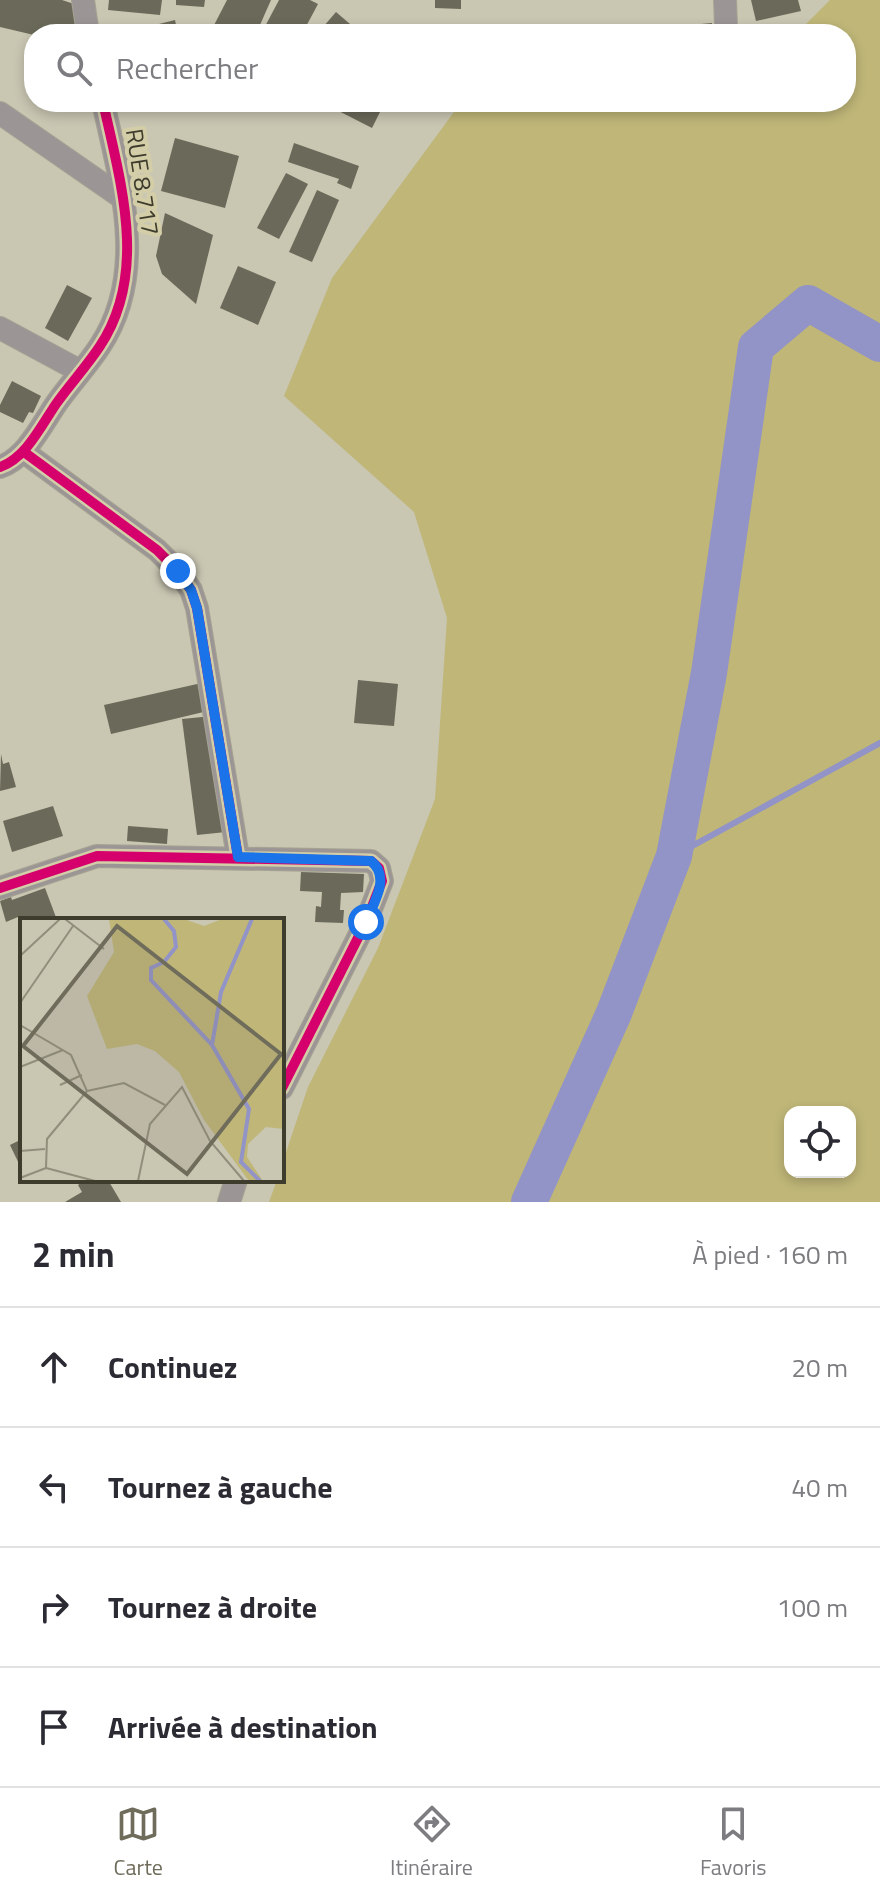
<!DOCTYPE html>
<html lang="fr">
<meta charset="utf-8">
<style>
body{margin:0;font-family:"Titillium Web",sans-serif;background:#f7f7f7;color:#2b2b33}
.controls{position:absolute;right:24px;bottom:24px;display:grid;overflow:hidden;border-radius:16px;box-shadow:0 4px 12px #0003}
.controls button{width:72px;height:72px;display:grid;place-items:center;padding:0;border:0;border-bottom:2px solid #e1e1e2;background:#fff;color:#2b2b33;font:40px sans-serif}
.stop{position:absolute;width:24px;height:24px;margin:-18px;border:6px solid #1a73e8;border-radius:50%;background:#fff}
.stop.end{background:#1a73e8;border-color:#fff;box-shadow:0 2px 8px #0008}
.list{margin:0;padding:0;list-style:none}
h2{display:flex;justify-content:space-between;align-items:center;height:104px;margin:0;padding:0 32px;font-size:34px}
h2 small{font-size:26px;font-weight:400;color:#7c7c81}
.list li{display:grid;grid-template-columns:52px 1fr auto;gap:24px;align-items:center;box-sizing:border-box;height:120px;padding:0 32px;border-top:2px solid #e1e1e2}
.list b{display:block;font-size:30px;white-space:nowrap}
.list em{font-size:26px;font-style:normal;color:#7c7c81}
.icon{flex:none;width:44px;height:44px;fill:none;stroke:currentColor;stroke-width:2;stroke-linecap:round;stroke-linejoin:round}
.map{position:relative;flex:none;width:880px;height:1202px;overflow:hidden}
.search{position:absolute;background:#fff;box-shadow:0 4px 12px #0003;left:24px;right:24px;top:24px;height:88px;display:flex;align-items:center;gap:20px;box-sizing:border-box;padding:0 28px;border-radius:32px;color:#7c7c81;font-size:30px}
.sheet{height:584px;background:#fff}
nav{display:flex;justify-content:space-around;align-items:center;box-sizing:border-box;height:112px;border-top:2px solid #e1e1e2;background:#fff;font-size:22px;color:#7c7c81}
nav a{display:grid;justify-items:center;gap:4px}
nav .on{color:#6f6c5b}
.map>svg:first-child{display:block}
.green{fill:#bfb678;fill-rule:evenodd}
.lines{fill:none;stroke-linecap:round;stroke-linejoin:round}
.stream{stroke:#9293c7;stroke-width:6}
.river{stroke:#9293c7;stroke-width:36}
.building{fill:#6b6959}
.street-casing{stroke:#a6a393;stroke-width:24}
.street{stroke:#9b9695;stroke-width:22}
.cycleway-casing{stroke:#d3cea8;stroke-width:15}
.cycleway{stroke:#d6006c;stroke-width:10}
.route{stroke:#1a73e8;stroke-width:10}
.labels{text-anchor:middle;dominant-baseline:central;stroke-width:8;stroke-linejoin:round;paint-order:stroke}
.street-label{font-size:24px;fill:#3e3c2c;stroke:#d3cea8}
.inset-river{fill:none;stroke:#9293c7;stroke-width:4}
.inset-road{fill:none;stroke:#918f7c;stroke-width:2}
.view{fill:#6f6c5b;fill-opacity:0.15;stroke:#6f6c5b;stroke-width:4}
.inset-edge{fill:none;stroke:#3e3c2c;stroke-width:4}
</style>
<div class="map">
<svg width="880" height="1202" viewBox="0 0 880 1202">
<rect width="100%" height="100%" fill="#c9c6b2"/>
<path class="green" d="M830,0H880V1202H269L277,1180H282V1164L308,1087L378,948L435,799L447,618L414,512L284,396L332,278L454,112L616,107L640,102H846V34H796ZM790,1112H850V1172H790Z"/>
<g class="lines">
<polyline class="stream" points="674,856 880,743"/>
<polyline class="river" points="529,1202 614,1013 674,856 709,673 756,347 808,303 880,344"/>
</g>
<g class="building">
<polygon points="0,0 62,0 83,7 77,34 34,35 0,27"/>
<polygon points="109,0 162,0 160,15 108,10"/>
<polygon points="176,0 205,0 204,7 176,5"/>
<polygon points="227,0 271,0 256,34 217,34 211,31"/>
<polygon points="279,0 310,0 318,4 302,34 261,34"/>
<polygon points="435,0 461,0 461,9 435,8"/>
<polygon points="751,0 798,0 801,11 756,21"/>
<polygon points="336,12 357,30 353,34 317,34"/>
<polygon points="175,20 178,34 137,34 135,30"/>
<polygon points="712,23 713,34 691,34 690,25"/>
<polygon points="321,102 385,102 372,128"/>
<polygon points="175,138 239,156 225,208 161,191"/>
<polygon points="294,143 359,166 351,189 337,183 339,179 288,162"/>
<polygon points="286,173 308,184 279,239 257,228"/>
<polygon points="317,190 339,200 312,262 289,252"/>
<polygon points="165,213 213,235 196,304 162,274 156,256"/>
<polygon points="238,266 276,282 258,325 220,308"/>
<polygon points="67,285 92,298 68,341 45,328"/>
<polygon points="12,381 41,396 33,413 29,412 23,423 0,412 0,405"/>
<polygon points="358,680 398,684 394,726 354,723"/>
<polygon points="206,682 212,710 111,734 104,705"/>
<polygon points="212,716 226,832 197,835 182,719"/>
<polygon points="1,754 3,764 9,762 16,787 0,791"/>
<polygon points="53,806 63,836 12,852 3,821"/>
<polygon points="128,826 168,829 167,844 127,841"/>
<polygon points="301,872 364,874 363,892 341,893 340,910 344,910 343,923 315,922 316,906 321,907 322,892 300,891"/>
<polygon points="45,888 57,920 22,920 22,926 18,917 6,922 0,901 11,897 12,900"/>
<polygon points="22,1139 22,1170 10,1145"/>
<polygon points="85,1180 96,1180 98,1184 108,1180 121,1202 65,1202 82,1192 78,1185"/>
</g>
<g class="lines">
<g class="street-casing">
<g id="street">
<polyline points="83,0 88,34"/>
<polyline points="725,0 726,25"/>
<polyline points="0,113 124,199"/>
<polyline points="0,328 80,371"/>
<polyline points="24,452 157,550 178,571 191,590 197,608 238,857"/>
<path d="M0,467C26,458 41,426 56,404C70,384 87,366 100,346C149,272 120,181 103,102"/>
<polyline points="0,888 97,856 371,861 379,868 382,881 366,922 282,1088"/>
<polyline points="229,1202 236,1180"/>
</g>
</g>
<use href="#street" class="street"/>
<g class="cycleway-casing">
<g id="cycleway">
<polyline points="24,452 157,550 178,571 191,590 197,608 238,857"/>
<path d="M0,467C26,458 41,426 56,404C70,384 87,366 100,346C149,272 120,181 103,102"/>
<polyline points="0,888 97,856 371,861 379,868 382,881 366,922 282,1088"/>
</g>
</g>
<use href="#cycleway" class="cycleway"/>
</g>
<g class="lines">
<path class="route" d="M178,571L191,590L197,608L238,857L371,861C391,877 374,902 366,922"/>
</g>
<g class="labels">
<g class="street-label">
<text transform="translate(143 182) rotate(81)">RUE 8.717</text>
</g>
</g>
<g transform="translate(20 918)">
<rect width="264" height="264" fill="#c9c6b2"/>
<path d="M89,1H164L184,8L202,1H262L264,211L246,209L228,226L227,239L243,263H229L184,202L159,154L135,133L117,126L87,131L67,78L94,34Z" fill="#bfb678"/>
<path class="inset-river" d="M144,1L154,13L156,29L144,44L131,50V62L192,127L229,191L221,244L240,263M192,127L201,74L232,1"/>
<path class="inset-road" d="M45,1L84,31M0,38L40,1M0,85L53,8M0,107L51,137L67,173L27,221L26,250L75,263M0,149L43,132M40,167L62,157M67,173L104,165L145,187M0,233L25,231M0,260L26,250M118,263L130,206L162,169L190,223L224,263"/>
<path class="view" d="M97,8L261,136L167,256L3,128Z"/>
<rect width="264" height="264" class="inset-edge"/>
</g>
</svg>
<div class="controls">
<button><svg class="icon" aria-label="locate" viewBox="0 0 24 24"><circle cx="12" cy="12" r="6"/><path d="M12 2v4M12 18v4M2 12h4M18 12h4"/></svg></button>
</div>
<div class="stop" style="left:366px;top:922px"></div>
<div class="stop end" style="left:178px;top:571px"></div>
<div class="search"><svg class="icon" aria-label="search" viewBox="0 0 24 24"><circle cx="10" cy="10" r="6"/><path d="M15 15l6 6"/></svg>Rechercher</div>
</div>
<section class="sheet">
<h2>2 min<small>À pied · 160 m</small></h2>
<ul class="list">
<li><svg class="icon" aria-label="ahead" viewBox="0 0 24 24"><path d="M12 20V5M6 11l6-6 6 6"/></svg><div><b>Continuez</b></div><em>20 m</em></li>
<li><svg class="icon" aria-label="left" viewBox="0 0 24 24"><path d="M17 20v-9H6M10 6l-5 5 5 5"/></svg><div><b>Tournez à gauche</b></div><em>40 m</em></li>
<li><svg class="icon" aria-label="right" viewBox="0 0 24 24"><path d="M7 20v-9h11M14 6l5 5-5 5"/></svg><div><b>Tournez à droite</b></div><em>100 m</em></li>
<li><svg class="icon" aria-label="arrive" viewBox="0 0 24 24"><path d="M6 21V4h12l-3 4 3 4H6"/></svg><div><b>Arrivée à destination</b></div></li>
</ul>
</section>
<nav>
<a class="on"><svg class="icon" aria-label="map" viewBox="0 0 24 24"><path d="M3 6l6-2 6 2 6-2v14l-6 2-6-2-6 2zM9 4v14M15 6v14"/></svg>Carte</a>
<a><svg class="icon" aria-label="directions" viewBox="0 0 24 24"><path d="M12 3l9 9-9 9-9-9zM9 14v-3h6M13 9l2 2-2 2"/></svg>Itinéraire</a>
<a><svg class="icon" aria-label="saved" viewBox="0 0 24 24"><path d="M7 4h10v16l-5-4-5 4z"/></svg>Favoris</a>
</nav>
